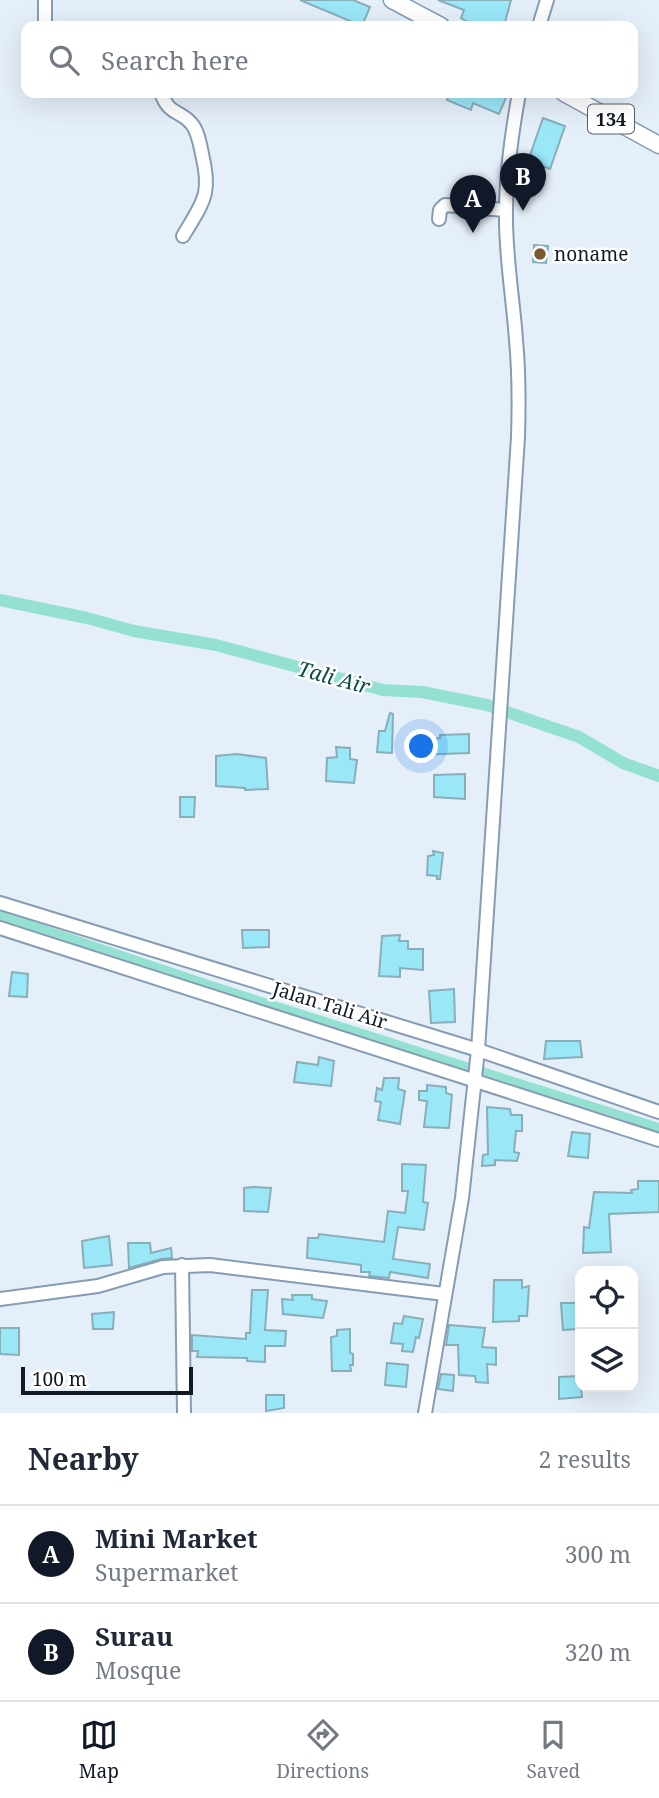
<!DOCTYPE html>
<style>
body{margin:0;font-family:"Noto Serif",serif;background:#f2f2f3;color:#1f2937}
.controls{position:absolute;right:21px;bottom:21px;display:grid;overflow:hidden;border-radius:14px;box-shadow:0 7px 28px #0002}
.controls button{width:63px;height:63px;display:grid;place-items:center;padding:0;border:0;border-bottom:2px solid #e0e1e3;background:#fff;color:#1f2937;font:35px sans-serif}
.scale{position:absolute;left:21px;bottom:18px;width:172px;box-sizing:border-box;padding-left:7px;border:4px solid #111a23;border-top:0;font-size:19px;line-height:24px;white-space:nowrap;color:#111a23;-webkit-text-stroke:5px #fff;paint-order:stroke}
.you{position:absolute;left:422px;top:747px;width:24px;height:24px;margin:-18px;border:5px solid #fff;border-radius:50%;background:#1a73e8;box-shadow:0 0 0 10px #1a73e833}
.badge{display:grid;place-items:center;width:46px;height:46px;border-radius:50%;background:#111827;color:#fff;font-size:23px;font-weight:700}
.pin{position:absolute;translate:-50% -58px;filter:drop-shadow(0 2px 4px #0008)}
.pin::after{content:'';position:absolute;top:37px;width:24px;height:21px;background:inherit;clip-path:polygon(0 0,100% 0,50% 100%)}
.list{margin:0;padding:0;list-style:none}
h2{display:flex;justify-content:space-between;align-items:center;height:91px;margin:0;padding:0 28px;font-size:30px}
h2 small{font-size:23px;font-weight:400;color:#747a83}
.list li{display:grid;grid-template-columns:46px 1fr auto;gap:21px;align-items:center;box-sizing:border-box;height:98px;padding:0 28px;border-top:2px solid #e0e1e3}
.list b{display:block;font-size:26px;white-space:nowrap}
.list p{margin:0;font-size:23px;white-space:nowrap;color:#747a83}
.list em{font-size:23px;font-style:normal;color:#747a83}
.icon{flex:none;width:38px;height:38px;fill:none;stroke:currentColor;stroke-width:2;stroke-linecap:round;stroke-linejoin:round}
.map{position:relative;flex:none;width:659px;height:1413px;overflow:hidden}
.search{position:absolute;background:#fff;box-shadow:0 7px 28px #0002;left:21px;right:21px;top:21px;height:77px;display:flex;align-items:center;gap:18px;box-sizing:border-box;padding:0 24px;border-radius:14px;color:#747a83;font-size:26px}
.sheet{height:287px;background:#fff}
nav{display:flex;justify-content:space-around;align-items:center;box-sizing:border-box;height:98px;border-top:2px solid #e0e1e3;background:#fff;font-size:19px;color:#747a83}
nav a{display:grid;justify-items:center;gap:4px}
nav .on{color:#111827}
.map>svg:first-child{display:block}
.water{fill:#95e1d1}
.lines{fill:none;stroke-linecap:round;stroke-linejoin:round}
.canal{stroke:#95e1d1;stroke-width:12}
.building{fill:#9ae7f8;stroke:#88aeb8;stroke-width:2}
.minor-casing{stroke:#859cb4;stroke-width:16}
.major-casing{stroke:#859cb4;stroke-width:19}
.minor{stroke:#fff;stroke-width:12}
.major{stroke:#fff;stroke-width:16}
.poi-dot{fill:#795b2f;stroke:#fff;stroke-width:2.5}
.labels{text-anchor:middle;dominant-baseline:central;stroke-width:5;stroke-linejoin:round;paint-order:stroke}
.shield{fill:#fff;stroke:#585f65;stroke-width:2}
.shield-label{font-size:18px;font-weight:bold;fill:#111a23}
.poi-label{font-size:19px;fill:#111a23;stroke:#fff;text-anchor:start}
.street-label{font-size:19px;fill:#111a23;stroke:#fff}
.water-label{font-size:21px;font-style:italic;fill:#0a4e43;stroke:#fff}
</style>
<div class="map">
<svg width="659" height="1413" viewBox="0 0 659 1413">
<rect width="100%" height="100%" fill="#e5effa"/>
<polygon class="water" points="0,910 215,982 659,1123 659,1133 615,1117 440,1064 0,923"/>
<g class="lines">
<polyline class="canal" points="0,600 87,618 134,631 216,645 383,690 422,692 487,705 579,737 623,763 659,776"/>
</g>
<g class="building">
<polygon points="300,0 353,0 370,7 362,26"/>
<polygon points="438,0 511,0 504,26 475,26 461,18 464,10"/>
<polygon points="450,93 508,93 499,114 473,103 471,110 447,100"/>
<polygon points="543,118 565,126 550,169 528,161"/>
<polygon points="534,245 548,246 546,263 533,262"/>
<polygon points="390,713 393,714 392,753 377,752 379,731 385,731"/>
<polygon points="469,734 469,753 413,755 413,740 440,738 440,735"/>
<polygon points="336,747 350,748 350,759 357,760 354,783 326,781 327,758 337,757"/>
<polygon points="237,754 266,758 268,789 245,790 245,788 216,786 216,756"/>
<polygon points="465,774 465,799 434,797 434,775"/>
<polygon points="180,797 195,797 194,817 180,817"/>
<polygon points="433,851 443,853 440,879 437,879 437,876 427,875 428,856 434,855"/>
<polygon points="242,930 269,930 269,947 243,948"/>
<polygon points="400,935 399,941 408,941 408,949 423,949 423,970 400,968 400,977 379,976 382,936"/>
<polygon points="12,972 28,974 27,997 9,996"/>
<polygon points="454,989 455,1022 431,1023 429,991"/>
<polygon points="546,1041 580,1041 582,1057 544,1059"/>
<polygon points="319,1057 334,1061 331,1086 294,1082 297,1062 318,1065"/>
<polygon points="384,1078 399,1078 398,1089 405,1091 400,1124 378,1120 381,1102 375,1101 377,1088 382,1090"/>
<polygon points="427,1085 446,1087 446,1093 452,1095 449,1128 424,1127 427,1101 419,1100 419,1091 427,1091"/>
<polygon points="487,1107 510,1109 511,1115 522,1115 522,1131 516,1131 514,1152 519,1153 517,1161 495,1160 495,1165 482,1166 483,1155 488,1154"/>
<polygon points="572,1132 590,1134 588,1158 568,1156"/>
<polygon points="402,1164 426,1165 423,1202 428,1203 424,1230 398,1227 393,1259 430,1264 428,1278 390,1272 389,1278 369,1276 370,1272 361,1272 361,1265 307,1258 308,1238 318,1238 319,1234 384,1242 388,1211 405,1213 408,1191 402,1191"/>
<polygon points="638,1181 659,1181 659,1212 609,1214 611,1252 583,1253 584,1227 589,1228 594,1192 632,1193 631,1190 638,1189"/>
<polygon points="253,1187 271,1188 268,1212 244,1211 244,1188"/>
<polygon points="109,1236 112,1265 84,1268 82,1241"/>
<polygon points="128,1243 150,1243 151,1253 171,1248 172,1258 161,1259 129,1268"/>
<polygon points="494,1280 522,1280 522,1288 529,1286 527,1316 519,1316 519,1321 493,1322"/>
<polygon points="252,1290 268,1290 265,1330 286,1331 285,1346 265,1346 265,1362 247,1361 247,1358 197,1357 198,1351 192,1351 192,1335 246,1339 246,1333 250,1333"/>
<polygon points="292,1295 312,1295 312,1299 327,1301 323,1318 283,1314 282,1299 293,1300"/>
<polygon points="561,1303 580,1303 579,1329 563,1330"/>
<polygon points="114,1312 113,1329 93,1329 92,1314"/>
<polygon points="404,1316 423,1319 419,1338 416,1337 413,1352 402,1351 403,1344 391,1343 394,1323 402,1324"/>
<polygon points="449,1325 485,1328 482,1347 496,1348 496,1365 487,1364 488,1383 476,1382 475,1376 459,1375 458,1345 446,1345"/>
<polygon points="0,1328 19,1328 19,1355 0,1354"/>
<polygon points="350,1329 350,1353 353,1354 353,1365 350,1365 351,1371 332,1371 331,1337 337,1336 337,1330"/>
<polygon points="387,1363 408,1365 406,1387 385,1385"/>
<polygon points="441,1374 454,1375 453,1391 438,1389"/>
<polygon points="580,1376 582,1397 559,1399 559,1377"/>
<polygon points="266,1395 284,1395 284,1408 266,1411"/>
</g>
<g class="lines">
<g class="minor-casing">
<g id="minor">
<polyline points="45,0 45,26"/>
<polyline points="539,26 547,0"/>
<path d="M161,93C170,116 178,109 191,123C198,131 200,144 202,154C212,195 203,202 183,236"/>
<polyline points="439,219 440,210 445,205 505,210"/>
<polyline points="0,903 478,1050 659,1112"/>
<polyline points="0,928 659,1140"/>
<polyline points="182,1265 184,1413"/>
<polyline points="0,1299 98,1286 163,1267 210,1265 444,1294"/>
<path d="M425,1413L462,1198L478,1050L518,437C519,405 519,372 516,340C513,297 505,254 506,211C506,171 512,132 519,93"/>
</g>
</g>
<g class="major-casing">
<g id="major">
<polyline points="392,0 441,26"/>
<polyline points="564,93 659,145"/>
</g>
</g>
<use href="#minor" class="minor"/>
<use href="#major" class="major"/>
</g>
<circle class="poi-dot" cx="540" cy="254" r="7"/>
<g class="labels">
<rect class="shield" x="588" y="104.5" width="46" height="29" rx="5"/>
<g class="shield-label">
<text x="611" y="119">134</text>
</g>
<g class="poi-label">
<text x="554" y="254">noname</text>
</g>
<g class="street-label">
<text transform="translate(330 1005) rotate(17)">Jalan Tali Air</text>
</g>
<g class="water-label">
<text transform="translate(334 677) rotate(15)">Tali Air</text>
</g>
</g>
</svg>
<div class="controls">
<button><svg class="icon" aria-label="locate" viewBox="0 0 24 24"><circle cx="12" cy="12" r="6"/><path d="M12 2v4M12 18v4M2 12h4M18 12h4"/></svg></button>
<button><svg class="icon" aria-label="layers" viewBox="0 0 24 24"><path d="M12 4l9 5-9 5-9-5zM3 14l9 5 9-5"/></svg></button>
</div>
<div class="scale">100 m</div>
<div class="you"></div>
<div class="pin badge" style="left:473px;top:233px">A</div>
<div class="pin badge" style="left:523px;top:211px">B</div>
<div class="search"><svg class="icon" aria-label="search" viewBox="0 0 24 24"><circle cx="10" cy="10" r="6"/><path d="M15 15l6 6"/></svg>Search here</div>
</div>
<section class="sheet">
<h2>Nearby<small>2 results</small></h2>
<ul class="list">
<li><span class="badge">A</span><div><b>Mini Market</b><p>Supermarket</p></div><em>300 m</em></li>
<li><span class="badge">B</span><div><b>Surau</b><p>Mosque</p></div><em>320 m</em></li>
</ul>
</section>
<nav>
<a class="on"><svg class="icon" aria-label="map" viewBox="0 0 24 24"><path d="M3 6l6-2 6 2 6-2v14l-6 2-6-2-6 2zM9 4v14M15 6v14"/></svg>Map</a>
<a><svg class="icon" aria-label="directions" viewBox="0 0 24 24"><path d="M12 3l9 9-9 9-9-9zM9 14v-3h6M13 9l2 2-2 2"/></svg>Directions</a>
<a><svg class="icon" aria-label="saved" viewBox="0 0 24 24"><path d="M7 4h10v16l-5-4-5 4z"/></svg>Saved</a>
</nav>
